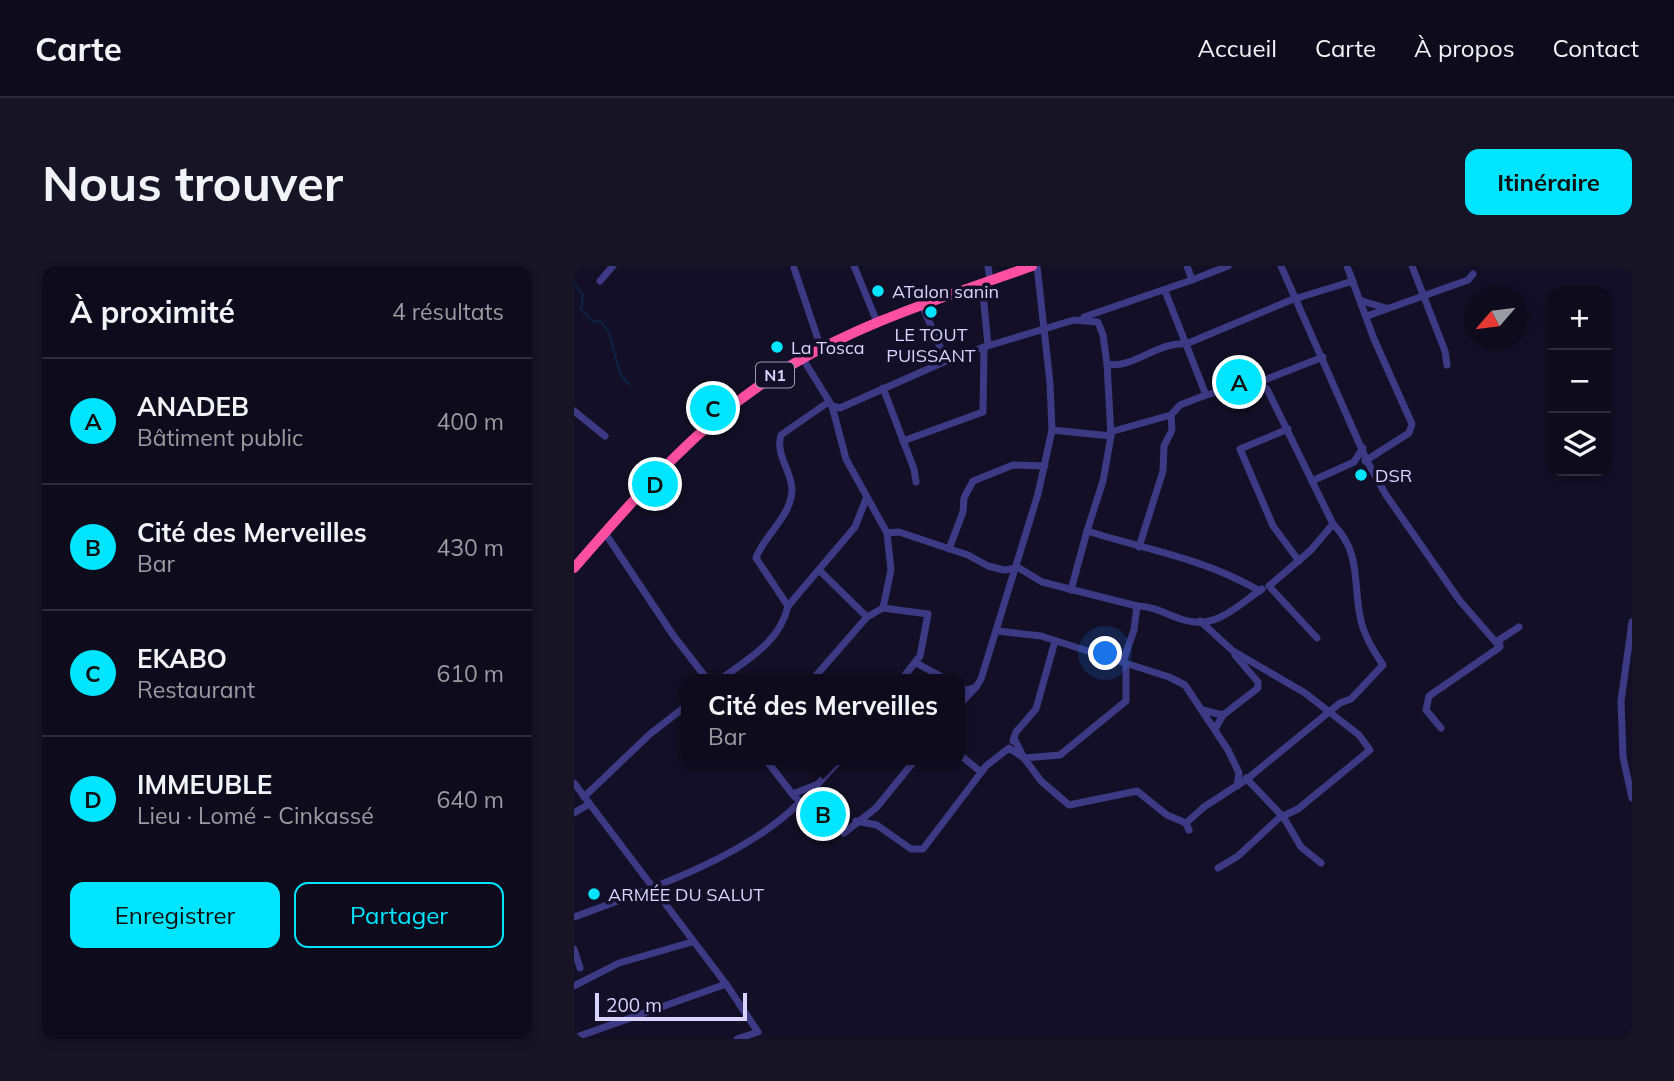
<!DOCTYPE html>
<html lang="fr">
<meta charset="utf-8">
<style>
body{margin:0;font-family:Mulish,sans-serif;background:#171425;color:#f1f3f6}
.controls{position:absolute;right:21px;top:21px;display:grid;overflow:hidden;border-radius:14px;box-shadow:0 4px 10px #0003}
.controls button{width:63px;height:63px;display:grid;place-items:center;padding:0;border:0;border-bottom:2px solid #2e2b3b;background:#0e0b1c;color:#f1f3f6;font:35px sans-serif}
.compass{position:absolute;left:890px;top:21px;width:63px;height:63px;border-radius:50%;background:#0e0b1c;box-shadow:0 4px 10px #0003;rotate:242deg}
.scale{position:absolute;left:21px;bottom:18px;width:152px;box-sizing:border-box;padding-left:7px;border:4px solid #d9d4ff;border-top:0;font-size:19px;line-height:24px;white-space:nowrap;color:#d9d4ff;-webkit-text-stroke:5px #130f26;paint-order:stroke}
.you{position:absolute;left:532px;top:388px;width:24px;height:24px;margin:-18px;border:5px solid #fff;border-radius:50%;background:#1a73e8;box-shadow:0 0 0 10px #1a73e833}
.badge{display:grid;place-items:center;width:46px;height:46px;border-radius:50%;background:#00e5ff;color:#111;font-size:23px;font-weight:700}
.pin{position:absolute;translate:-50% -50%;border:4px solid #fff;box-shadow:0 2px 7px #0006}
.popup{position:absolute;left:107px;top:408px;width:284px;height:91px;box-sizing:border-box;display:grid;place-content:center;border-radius:14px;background:#0e0b1c;filter:drop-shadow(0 2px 5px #0005);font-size:23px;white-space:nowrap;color:#9b9ba3}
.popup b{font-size:26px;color:#f1f3f6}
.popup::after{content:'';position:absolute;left:50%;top:100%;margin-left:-14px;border:14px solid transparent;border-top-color:#0e0b1c}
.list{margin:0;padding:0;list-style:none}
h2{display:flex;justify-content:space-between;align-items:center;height:91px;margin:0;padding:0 28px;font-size:30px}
h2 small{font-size:23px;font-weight:400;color:#9b9ba3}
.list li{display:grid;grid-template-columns:46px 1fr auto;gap:21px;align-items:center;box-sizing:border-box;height:126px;padding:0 28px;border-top:2px solid #2e2b3b}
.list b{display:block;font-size:26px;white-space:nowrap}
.list p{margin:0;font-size:23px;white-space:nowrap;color:#9b9ba3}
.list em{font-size:23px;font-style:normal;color:#9b9ba3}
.actions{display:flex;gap:14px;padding:21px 28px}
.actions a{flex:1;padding:16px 0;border:2px solid #00e5ff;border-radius:14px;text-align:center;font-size:24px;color:#00e5ff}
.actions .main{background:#00e5ff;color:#111}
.icon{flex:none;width:38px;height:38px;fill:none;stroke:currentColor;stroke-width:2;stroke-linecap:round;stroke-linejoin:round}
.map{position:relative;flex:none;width:1058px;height:773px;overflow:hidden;border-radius:14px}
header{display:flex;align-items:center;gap:42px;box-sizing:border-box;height:98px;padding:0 35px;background:#0e0b1c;border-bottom:2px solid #2e2b3b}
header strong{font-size:33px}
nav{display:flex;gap:38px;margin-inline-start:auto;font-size:24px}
.intro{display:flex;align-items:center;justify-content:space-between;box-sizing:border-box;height:168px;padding:0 42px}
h1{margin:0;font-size:49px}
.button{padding:18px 32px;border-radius:14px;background:#00e5ff;color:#111;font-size:24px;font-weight:700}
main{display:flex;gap:42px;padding:0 42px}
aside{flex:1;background:#0e0b1c;border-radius:14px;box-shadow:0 4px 10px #0003}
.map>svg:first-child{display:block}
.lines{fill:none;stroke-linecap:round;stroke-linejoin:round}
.stream{stroke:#0c2248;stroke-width:2}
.minor{stroke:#3d3a85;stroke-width:7}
.highway{stroke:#ff4fa3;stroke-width:10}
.poi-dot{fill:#00e5ff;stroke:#130f26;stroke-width:2.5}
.labels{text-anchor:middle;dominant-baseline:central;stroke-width:7;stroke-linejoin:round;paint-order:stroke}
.shield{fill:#130f26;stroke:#9e99be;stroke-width:2}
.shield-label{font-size:16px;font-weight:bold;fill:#d9d4ff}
.poi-label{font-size:18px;fill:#d9d4ff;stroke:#130f26;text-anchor:start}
</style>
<header>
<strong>Carte</strong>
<nav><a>Accueil</a><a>Carte</a><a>À propos</a><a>Contact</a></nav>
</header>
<div class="intro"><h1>Nous trouver</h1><a class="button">Itinéraire</a></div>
<main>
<aside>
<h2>À proximité<small>4 résultats</small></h2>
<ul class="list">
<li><span class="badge">A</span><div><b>ANADEB</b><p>Bâtiment public</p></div><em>400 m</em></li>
<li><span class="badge">B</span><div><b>Cité des Merveilles</b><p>Bar</p></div><em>430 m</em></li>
<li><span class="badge">C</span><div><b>EKABO</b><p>Restaurant</p></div><em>610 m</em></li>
<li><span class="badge">D</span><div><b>IMMEUBLE</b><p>Lieu · Lomé - Cinkassé</p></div><em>640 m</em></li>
</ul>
<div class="actions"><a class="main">Enregistrer</a><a>Partager</a></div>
</aside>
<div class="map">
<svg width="1058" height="773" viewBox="0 0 1058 773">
<rect width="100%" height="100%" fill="#130f26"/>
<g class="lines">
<polyline class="stream" points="0,18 9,29 7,43 18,55 27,56 35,66 46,108 56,119"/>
<g class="minor">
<polyline points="280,0 303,56"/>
<polyline points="414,0 416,15"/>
<polyline points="707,0 793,195 812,229 886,335 926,381 855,430 852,444 867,462"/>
<polyline points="773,0 800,73 838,158 835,167 791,195"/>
<polyline points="838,0 871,85 873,99"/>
<polyline points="220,2 247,82"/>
<polyline points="618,14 654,0"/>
<polyline points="26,15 39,0"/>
<polyline points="408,18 414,79"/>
<path d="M591,25L632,129C652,125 676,110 693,123L738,215L780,196L789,182"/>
<polyline points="788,35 812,42"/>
<polyline points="793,50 894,14 899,8"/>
<polyline points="510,51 618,14 613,0"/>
<path d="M410,81L500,54L524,56L529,69L533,98C557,104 584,75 612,78L717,34L779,15"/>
<polyline points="229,93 258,140 272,193 313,267 317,304 309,342"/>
<path d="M533,98L537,170L529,215L513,265C574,284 629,292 686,325"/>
<polyline points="685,116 749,91"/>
<polyline points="309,122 340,203 342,216"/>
<polyline points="258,140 266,142 372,95 348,39"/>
<polyline points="0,145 31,170"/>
<polyline points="714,163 666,183 699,260 725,295"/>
<polyline points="478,164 537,170"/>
<polyline points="536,166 597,149"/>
<polyline points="329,175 409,146 410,81 372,95"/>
<polyline points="738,215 759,258 737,284 695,320 743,372"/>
<polyline points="31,267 99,369 133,413"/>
<polyline points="313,267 325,266 394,289 414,300 430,304 445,302 468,316 563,340"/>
<polyline points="565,281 589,205 590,180 598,164 597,149 606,139 632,129"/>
<polyline points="375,283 389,246 390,232 399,215 439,199 471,200"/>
<polyline points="246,305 293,351"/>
<polyline points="497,324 513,265"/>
<path d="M214,340L182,292C190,269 218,250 218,223C217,204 201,188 207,169L253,137"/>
<polyline points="626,355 659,385 731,427 785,469 796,484 724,543 705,552 664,590 644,602"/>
<polyline points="1058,356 1047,435 1049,491 1058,532"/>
<polyline points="423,365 467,370 595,411 611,419 654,484 665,507 663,520"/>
<polyline points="926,380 925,374 945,361"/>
<path d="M549,396L560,364L563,340C580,340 594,349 610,354C642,364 664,339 688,323"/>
<polyline points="342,397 372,413"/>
<path d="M147,413C174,393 206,376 214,340L281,261L292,233"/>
<polyline points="239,413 293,351 309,342 354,348 346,390 328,413"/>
<polyline points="386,421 393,424 402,421 407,413 464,228 478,164 476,117 463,0"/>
<polyline points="386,438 402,421"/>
<polyline points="628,444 649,449"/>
<polyline points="641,463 649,449 684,422 684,416 661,389"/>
<polyline points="440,472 450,492 486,489 552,435 552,398"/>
<polyline points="439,475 442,466 462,443 481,375"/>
<polyline points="386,489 407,506"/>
<polyline points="192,494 220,530 258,565"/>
<polyline points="672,512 710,552 727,581 747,597"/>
<polyline points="0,517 152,718 0,772"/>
<polyline points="219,528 244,518 266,494"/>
<polyline points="10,531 76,468 112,440"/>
<polyline points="0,547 15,538"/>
<polyline points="282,555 303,559 337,583 349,583 412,500 435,482 450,492 467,515 495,539 563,525 593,549 612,557"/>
<path d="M615,564L612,557L630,541L673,513L766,437L777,433L809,399C799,384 789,368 786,350C779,315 787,286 759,258"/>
<polyline points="270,567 302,542 341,494"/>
<path d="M0,651C72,625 172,591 226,536"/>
<polyline points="0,683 6,702"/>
<polyline points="152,718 184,766 163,773"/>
<polyline points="0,720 45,697 118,676"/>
</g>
<path class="highway" d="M0,302C62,231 122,159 203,108C281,58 371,31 458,0"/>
</g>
<g class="poi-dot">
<circle cx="304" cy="25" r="7"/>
<circle cx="357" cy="46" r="7"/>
<circle cx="203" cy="81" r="7"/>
<circle cx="787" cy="209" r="7"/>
<circle cx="20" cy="628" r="7"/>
</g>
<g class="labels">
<rect class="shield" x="182" y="96.5" width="38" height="25" rx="5"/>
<g class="shield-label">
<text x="201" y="109">N1</text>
</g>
<g class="poi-label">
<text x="318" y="25">ATalon sanin</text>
<text x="357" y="68" text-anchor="middle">LE TOUT<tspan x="357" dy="21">PUISSANT</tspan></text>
<text x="217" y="81">La Tosca</text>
<text x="801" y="209">DSR</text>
<text x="34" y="628">ARMÉE DU SALUT</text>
</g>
</g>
</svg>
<div class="controls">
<button>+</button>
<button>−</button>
<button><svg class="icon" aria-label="layers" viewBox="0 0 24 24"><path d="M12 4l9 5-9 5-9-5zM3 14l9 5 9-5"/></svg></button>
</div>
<svg class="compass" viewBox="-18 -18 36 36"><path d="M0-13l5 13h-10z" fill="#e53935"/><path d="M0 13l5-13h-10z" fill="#9b9ba3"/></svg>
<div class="scale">200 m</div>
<div class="you"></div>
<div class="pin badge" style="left:665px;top:116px">A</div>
<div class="pin badge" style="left:249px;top:548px">B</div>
<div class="popup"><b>Cité des Merveilles</b>Bar</div>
<div class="pin badge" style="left:139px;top:142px">C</div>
<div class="pin badge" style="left:81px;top:218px">D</div>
</div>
</main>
